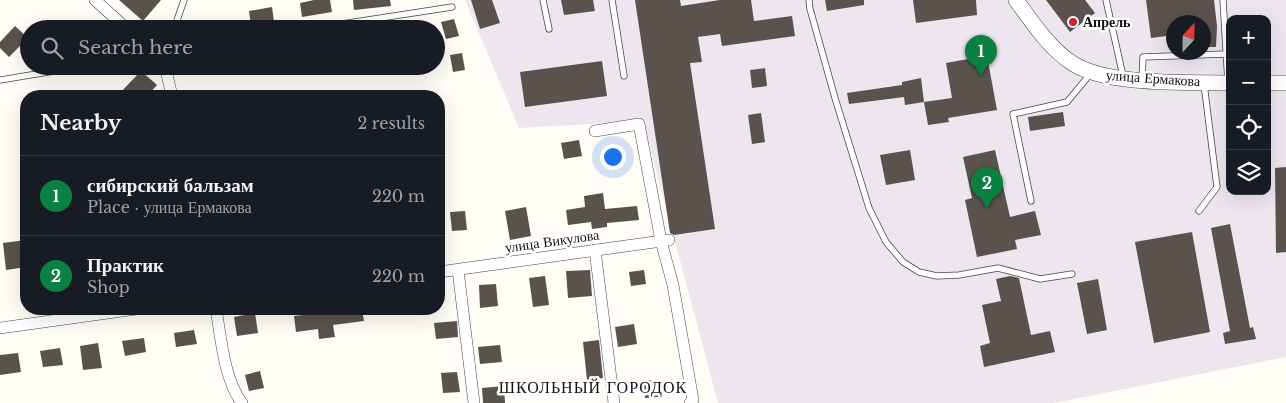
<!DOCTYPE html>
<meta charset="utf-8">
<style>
body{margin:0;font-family:"Libre Baskerville",serif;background:#20242c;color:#f1f3f6}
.controls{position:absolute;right:15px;top:15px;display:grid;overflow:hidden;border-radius:10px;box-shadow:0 5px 20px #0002}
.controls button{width:45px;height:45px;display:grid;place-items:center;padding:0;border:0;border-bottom:1px solid #363941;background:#171b24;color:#f1f3f6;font:25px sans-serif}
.compass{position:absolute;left:1166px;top:15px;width:45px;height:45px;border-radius:50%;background:#171b24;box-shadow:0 5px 20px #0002;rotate:22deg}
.you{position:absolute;left:612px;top:156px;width:18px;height:18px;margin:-12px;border:4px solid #fff;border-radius:50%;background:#1a73e8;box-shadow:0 0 0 8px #1a73e833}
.badge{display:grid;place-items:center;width:32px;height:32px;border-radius:50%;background:#0b8043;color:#fff;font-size:16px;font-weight:700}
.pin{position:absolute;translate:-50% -41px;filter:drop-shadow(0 1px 2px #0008)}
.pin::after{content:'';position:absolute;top:26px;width:18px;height:15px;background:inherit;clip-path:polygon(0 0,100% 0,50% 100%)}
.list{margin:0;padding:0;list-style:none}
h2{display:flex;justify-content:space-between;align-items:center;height:65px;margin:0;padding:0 20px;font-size:21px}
h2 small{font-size:16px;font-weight:400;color:#9ea1a6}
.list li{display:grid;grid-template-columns:32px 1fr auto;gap:15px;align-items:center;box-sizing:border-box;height:80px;padding:0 20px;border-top:1px solid #363941}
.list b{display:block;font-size:19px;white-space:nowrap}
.list p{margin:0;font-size:16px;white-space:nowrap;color:#9ea1a6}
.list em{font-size:16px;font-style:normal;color:#9ea1a6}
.icon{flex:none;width:28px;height:28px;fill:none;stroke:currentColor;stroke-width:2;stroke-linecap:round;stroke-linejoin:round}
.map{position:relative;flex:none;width:1286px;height:403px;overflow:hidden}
.search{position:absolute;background:#171b24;box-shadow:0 5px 20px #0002;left:20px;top:20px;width:425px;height:55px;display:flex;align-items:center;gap:12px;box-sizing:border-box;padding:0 18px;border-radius:28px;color:#9ea1a6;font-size:19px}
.panel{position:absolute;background:#171b24;box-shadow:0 5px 20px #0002;left:20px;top:90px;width:425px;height:225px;border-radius:20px}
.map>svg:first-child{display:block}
.industrial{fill:#eee6ef;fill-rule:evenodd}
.building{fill:#5a524d}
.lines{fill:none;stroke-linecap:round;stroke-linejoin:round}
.service-casing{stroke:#444;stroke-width:7}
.minor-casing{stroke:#444;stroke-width:12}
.tertiary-casing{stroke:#444;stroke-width:16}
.service{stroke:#fff;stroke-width:5.5}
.minor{stroke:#fff;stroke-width:11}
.tertiary{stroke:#fff;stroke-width:15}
.poi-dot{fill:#c4262e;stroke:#fff;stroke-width:2}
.labels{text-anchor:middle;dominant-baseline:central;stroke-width:5;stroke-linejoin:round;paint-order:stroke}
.poi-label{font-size:14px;font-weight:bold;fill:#111;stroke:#fff;text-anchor:start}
.street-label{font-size:14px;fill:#111;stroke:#fff}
.quarter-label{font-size:16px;letter-spacing:1px;fill:#111;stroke:#fff}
</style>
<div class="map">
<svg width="1286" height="403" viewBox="0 0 1286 403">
<rect width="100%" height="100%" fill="#fffdf5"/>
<path class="industrial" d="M465,0H1286V357L1054,403H718L643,121L519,128ZM1230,19H1267V191H1230ZM1174,22H1204V52H1174Z"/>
<g class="building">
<polygon points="119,0 161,0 143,21"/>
<polygon points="314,0 330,0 332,12 302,17 300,3"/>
<polygon points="353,0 390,0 391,6 354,10"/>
<polygon points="471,0 492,0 500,23 480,29"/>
<polygon points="561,0 593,0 595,11 564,15"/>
<polygon points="635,0 680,0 681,6 720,0 751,0 754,21 792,16 795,36 722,46 720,34 698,37 702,62 690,63 715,229 674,235 670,233"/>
<polygon points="825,0 864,0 864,5 827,11"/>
<polygon points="913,0 976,0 977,15 916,23"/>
<polygon points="1046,0 1085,0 1095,13 1070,32"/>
<polygon points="1146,0 1214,0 1217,26 1216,47 1204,47 1204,22 1174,22 1174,35 1151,38"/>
<polygon points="272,7 274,22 251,25 249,11"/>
<polygon points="454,19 459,36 446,39 441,22"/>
<polygon points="15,26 28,38 9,57 0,48 0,42"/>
<polygon points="985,45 997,110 948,118 949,122 928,125 924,102 952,98 946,63 968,59 966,48"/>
<polygon points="462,53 465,70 453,72 450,55"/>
<polygon points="602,61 607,96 525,107 520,72"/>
<polygon points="765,68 767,86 752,88 750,70"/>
<polygon points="141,71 157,85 147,96 117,96"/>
<polygon points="921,78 924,102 905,105 904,97 849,104 847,93 902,85 902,82"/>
<polygon points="1063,112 1065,126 1030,131 1028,117"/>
<polygon points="761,113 765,142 752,144 748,115"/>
<polygon points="579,140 582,156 564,159 561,143"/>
<polygon points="910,150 915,180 886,185 880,155"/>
<polygon points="995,150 1010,217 1035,211 1041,235 1015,240 1017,249 977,257 965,200 972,198 963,157"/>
<polygon points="1286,167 1286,252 1276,253 1275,168"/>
<polygon points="603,193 605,209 637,206 639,220 607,223 607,227 592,229 591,222 568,225 566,210 585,207 584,196"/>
<polygon points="526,207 531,236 510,240 505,211"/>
<polygon points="465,211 467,230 452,231 450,212"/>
<polygon points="1230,224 1250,328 1253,327 1256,339 1225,344 1223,333 1230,331 1211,228"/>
<polygon points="1192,232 1210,332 1154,343 1135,242"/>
<polygon points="26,240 26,267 6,270 3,243"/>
<polygon points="590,270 592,296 568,298 566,271"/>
<polygon points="644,270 646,284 631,286 629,272"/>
<polygon points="545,276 549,305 533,307 529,278"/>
<polygon points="1010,276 1019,278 1031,335 1050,331 1055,352 984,367 980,346 990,343 982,305 1001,301 996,279"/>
<polygon points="1098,279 1107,330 1087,334 1077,283"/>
<polygon points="496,284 498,306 480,308 479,285"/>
<polygon points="313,309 362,309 364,321 333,325 335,337 319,339 318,329 296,332 294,316 314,314"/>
<polygon points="255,313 258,333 237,336 234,317"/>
<polygon points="457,321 458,337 436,339 434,323"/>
<polygon points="634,324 637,344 618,347 615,327"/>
<polygon points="194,330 197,344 176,347 174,333"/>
<polygon points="144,338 146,352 125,356 122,341"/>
<polygon points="599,340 603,378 587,380 583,342"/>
<polygon points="98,343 102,368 83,370 80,346"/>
<polygon points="500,345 502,362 480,364 478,347"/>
<polygon points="60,348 63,365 43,367 40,351"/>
<polygon points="18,353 21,372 0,375 0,355"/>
<polygon points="260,371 264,388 249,391 245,375"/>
<polygon points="457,372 460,392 443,393 441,373"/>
<polygon points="657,380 658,397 645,398 644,381"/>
<polygon points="504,386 505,403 483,403 482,388"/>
</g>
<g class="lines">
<g class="service-casing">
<g id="service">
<polyline points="543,0 549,29"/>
<polyline points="612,0 624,76"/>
<polyline points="809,0 810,9 835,98 869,208 886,242 903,262 919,272 937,276 959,275 998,268 1040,279 1072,274"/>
<polyline points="1106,0 1123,76"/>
<polyline points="1223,0 1228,83"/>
<polyline points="174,29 184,0"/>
<polyline points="309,29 452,7"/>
<polyline points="0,80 85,66"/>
<polyline points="1142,80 1143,57 1226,54"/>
<polyline points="1031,201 1013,114 1067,102 1092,72"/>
<polyline points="1199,211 1217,187 1204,84"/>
</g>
</g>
<g class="minor-casing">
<g id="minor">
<polyline points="95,0 127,29"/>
<polyline points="165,66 172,96"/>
<polyline points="595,131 639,124 661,241 673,285 693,400 690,403"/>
<polyline points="595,250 614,403"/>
<polyline points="458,270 474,403"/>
<polyline points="439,272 669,240"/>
<path d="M216,309C221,338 224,379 242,403"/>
<polyline points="0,328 136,309"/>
</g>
</g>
<g class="tertiary-casing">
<g id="tertiary">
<path d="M1016,0C1032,22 1049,48 1072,63C1107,86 1187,82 1230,83"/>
<polyline points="1267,83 1286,83"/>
</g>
</g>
<use href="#service" class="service"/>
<use href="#minor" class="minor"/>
<use href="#tertiary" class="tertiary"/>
</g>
<circle class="poi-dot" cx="1073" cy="22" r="5"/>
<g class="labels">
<g class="poi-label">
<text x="1083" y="22">Апрель</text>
</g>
<g class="street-label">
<text transform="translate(1153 78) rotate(4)">улица Ермакова</text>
<text transform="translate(552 241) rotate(-8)">улица Викулова</text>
</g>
<g class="quarter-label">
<text x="593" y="387">ШКОЛЬНЫЙ ГОРОДОК</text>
</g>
</g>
</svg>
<div class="controls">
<button>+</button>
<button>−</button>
<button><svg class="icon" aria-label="locate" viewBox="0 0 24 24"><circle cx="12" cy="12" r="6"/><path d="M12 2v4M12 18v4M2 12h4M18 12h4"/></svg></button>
<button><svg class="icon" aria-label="layers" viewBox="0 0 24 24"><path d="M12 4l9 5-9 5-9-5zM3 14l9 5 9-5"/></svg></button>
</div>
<svg class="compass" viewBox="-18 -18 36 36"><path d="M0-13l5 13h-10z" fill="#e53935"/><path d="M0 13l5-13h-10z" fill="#9ea1a6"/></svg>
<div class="you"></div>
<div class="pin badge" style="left:981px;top:76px">1</div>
<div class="pin badge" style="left:987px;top:208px">2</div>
<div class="search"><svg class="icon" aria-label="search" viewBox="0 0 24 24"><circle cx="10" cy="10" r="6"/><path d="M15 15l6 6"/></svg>Search here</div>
<section class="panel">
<h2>Nearby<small>2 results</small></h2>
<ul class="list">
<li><span class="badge">1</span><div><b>сибирский бальзам</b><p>Place · улица Ермакова</p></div><em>220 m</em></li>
<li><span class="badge">2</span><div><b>Практик</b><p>Shop</p></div><em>220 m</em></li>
</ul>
</section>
</div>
